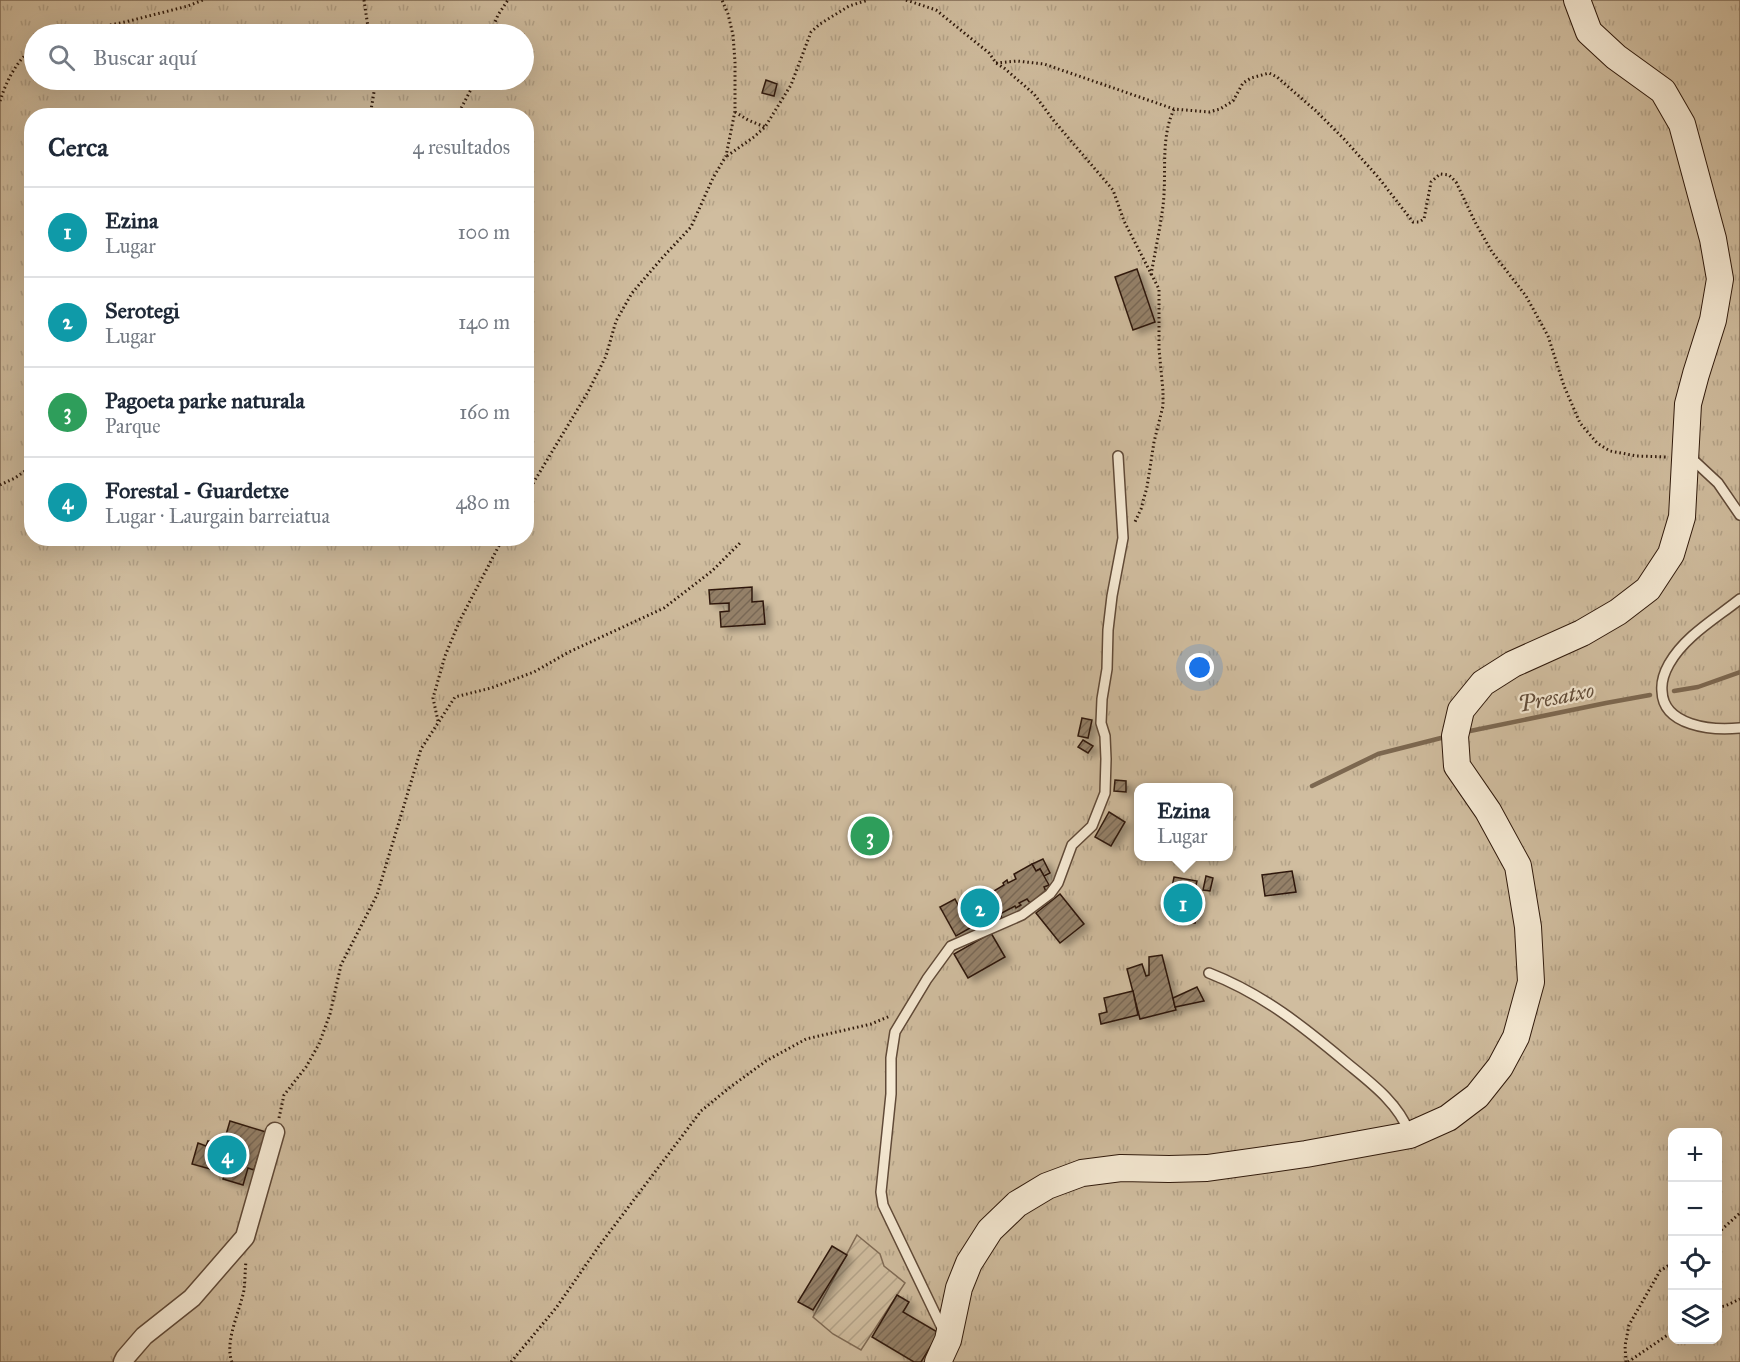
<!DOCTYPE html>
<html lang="es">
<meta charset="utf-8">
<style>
body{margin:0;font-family:"IM FELL Great Primer",serif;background:#f6f6f7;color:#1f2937}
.controls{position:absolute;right:18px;bottom:18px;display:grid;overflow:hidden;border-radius:12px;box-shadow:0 6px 24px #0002}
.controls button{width:54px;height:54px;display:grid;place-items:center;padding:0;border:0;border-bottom:2px solid #e0e1e3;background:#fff;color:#1f2937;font:30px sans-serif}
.you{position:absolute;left:1200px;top:668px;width:21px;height:21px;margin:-15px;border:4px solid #fff;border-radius:50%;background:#1a73e8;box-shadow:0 0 0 9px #1a73e833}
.badge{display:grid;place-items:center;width:39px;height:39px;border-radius:50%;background:#7c3aed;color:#fff;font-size:20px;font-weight:700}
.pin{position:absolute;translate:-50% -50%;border:3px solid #fff;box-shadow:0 2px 6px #0006}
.popup{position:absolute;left:1134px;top:783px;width:99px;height:78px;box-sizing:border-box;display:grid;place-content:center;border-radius:12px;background:#fff;filter:drop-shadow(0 2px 4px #0005);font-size:20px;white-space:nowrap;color:#747a83}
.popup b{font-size:22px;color:#1f2937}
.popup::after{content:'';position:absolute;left:50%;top:100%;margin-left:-12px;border:12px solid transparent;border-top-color:#fff}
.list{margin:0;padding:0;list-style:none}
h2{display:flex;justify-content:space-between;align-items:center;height:78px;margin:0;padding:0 24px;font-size:26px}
h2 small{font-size:20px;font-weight:400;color:#747a83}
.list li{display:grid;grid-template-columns:39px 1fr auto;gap:18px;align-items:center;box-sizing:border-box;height:90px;padding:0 24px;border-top:2px solid #e0e1e3}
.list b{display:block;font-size:22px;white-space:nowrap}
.list p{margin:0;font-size:20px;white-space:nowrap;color:#747a83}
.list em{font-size:20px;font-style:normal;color:#747a83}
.icon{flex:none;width:33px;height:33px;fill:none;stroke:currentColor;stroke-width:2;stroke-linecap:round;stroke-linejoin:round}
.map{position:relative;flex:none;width:1740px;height:1362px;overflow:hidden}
.search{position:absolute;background:#fff;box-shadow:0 6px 24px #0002;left:24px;top:24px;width:510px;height:66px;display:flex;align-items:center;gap:15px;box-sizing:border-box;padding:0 21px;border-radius:33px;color:#747a83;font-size:22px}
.panel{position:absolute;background:#fff;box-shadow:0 6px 24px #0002;left:24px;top:108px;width:510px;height:438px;border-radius:24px}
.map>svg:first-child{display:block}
.park{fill:url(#park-tufts);stroke:#806b55;stroke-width:1.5;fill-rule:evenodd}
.garden{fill:url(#garden-furrows);stroke:#806b55;stroke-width:1.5}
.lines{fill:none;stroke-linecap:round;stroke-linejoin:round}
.stream{stroke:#7c6851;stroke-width:4.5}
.building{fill:url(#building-hatch);stroke:#2f190b;stroke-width:1.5;filter:url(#shadow)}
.lane-casing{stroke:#604a38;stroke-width:12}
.street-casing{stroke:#604a38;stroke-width:21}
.secondary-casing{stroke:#2f190b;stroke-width:28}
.path{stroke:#2f190b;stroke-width:3;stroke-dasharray:1.5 3;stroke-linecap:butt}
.lane{stroke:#f6ead4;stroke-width:9}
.street{stroke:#f6ead4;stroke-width:18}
.secondary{stroke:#f6ead4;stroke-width:26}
.labels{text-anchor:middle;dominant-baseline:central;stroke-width:4.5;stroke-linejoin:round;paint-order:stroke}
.water-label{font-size:22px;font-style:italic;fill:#624d3a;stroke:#f6ead4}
</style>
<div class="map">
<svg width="1740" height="1362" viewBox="0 0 1740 1362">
<defs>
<pattern id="park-tufts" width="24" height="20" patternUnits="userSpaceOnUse" patternTransform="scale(1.5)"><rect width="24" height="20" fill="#d0bd9f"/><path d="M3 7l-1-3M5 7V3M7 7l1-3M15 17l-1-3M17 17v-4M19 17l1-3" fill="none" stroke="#b3a288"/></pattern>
<pattern id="garden-furrows" width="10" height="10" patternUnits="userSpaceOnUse" patternTransform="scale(1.5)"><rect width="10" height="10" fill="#d0bd9f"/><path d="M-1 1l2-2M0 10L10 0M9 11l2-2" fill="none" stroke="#b3a288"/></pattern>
<pattern id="building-hatch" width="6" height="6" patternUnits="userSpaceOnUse" patternTransform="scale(1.5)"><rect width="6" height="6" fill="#948068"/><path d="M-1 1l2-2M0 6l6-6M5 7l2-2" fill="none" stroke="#796854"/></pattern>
<filter id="shadow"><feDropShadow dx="6" dy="4" stdDeviation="3" flood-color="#0004"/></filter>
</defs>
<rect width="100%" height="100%" fill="#f1dfbd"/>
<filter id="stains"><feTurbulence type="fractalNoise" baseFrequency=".00333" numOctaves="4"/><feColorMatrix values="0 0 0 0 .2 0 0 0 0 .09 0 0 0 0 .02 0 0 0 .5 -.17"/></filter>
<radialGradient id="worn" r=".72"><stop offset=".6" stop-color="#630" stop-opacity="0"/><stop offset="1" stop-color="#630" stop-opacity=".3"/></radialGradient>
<path class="park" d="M0,0H1740V1362H0ZM34,34H524V80H34ZM32,116H526V538H32ZM1138,788H1228V856H1138ZM1672,1132H1718V1340H1672Z"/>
<polygon class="garden" points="857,1235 880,1254 884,1266 905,1283 861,1350 833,1334 813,1317"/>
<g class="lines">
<g class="stream">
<polyline points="1674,691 1698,687 1740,672"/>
<polyline points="1470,731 1606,703 1650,695"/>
<polyline points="1312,786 1378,754 1441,738"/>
</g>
</g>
<g class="building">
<polygon points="766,80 777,84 774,96 762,93"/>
<polygon points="1137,269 1155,322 1133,330 1115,277"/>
<polygon points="752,587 752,602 763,601 765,624 721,627 720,612 729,611 729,603 710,604 709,590"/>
<polygon points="1082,718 1092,720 1088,738 1078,736"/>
<polygon points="1083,740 1093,746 1088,753 1078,747"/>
<polygon points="1115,780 1126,781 1126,792 1114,791"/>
<polygon points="1109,812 1125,822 1111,846 1095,837"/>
<polygon points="1043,859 1050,873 1044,876 1040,869 1036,871 1032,864"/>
<polygon points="1032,864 1036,871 1040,869 1049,885 1044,887 1047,894 1030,903 1027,899 1019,903 1021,905 1016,908 1015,906 1000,914 989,894 1004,885 1003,883 1007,880 1008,883 1016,879 1014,874"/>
<polygon points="1292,871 1296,892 1265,896 1262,875"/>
<polygon points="1206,876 1213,878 1210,891 1203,890"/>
<polygon points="1174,877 1197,881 1194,894 1200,895 1195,923 1171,918 1172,912 1167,911"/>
<polygon points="986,888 1003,920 977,933 960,901"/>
<polygon points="1060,894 1084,924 1060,943 1036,913"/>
<polygon points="955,899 970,928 956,936 940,907"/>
<polygon points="991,933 1005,957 968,978 954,954"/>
<polygon points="1162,955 1176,1010 1140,1019 1127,969 1142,964 1146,976 1149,975 1149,957"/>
<polygon points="1197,987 1204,1001 1175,1007 1173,998"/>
<polygon points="1133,991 1138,1015 1101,1024 1099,1014 1107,1012 1104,998"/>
<polygon points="230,1121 266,1132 254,1170 248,1168 243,1185 223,1179 225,1173 192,1164 198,1143 206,1146 208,1141 223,1145"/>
<polygon points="832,1246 847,1255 813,1310 798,1302"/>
<polygon points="897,1295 909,1302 903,1312 939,1333 921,1362 914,1362 872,1337"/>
</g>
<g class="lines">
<g class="lane-casing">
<g id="lane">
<polyline points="1689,456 1718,483 1740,515"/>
<path d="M1740,599C1715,619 1685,636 1669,664C1664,673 1661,681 1662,691C1663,726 1712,731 1740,728"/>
<path d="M1209,973C1263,994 1304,1027 1348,1064C1371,1083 1398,1103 1409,1132"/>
<polyline points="943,1330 883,1205 881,1192 891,1094 891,1058 895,1032 927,979 951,946 1022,915 1050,894 1058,883 1072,845 1092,826 1105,793 1106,759 1105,736 1101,723 1102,699 1107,669 1108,630 1112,596 1123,538 1118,456"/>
</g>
</g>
<g class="street-casing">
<polyline id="street" points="123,1362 125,1358 144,1336 192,1298 245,1237 275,1132"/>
</g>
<g class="secondary-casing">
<polyline id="secondary" points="938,1362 948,1340 959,1288 969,1263 990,1230 1017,1204 1047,1186 1082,1173 1121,1168 1169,1169 1207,1168 1306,1154 1410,1135 1448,1118 1477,1096 1500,1067 1516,1037 1531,982 1528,927 1518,866 1488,811 1457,766 1455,736 1461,710 1483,683 1513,664 1582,633 1618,612 1648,589 1671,554 1682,517 1688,404 1696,374 1713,320 1720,279 1713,239 1682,124 1663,91 1616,57 1589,32 1577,0"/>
</g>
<g class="path">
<polyline points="364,0 369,34"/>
<polyline points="906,0 936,10 989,53 996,63 1004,68 1034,94 1054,121 1113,190 1124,221 1159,289 1159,349 1163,391 1163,406 1154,442 1147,487 1141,509 1134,524"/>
<polyline points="66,34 125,22 188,6 203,0"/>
<polyline points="490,34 498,15 508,0"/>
<polyline points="996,63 1017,61 1044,64 1174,109 1209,112 1220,109 1233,101 1243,83 1251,78 1269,73 1277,77 1316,111 1344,139 1378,177 1413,222 1419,222 1424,219 1431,182 1440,174 1449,175 1456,182 1475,222 1492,252 1526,296 1548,336 1564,386 1580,423 1597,443 1610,451 1637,456 1666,457"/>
<path d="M0,101C6,82 17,59 34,48"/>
<polyline points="735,112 748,120 765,127"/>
<polyline points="370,116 376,80"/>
<polyline points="457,116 476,80"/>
<polyline points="727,156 754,137 765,127 791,85 811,32 820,24 849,6 868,0"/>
<path d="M1151,275C1155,252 1160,229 1163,206C1167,173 1160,139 1174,109"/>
<polyline points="0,485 15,478 32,466"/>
<polyline points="526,495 588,392 606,356 616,321 632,293 663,257 691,227 713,178 726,156 735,111 735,62 733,35 728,14 722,0"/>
<polyline points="438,721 433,698 445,656 460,620 503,538"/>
<polyline points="279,1118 284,1095 306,1067 319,1044 330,1014 341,965 377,895 421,749 455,697 491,688 534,672 569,652 664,608 712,571 740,543"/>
<polyline points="1718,1233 1740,1213"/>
<polyline points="1718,1307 1725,1306 1740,1299"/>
<path d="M232,1362C224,1342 240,1311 244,1290C245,1281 245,1271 246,1261"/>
<polyline points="511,1362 556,1308 599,1246 701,1111 729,1088 766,1061 806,1039 871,1024 890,1016"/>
<polyline points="1626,1362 1625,1346 1629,1325 1660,1271 1672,1263"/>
<polyline points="1628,1362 1672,1332"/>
</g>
<use href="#lane" class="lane"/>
<use href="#street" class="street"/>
<use href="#secondary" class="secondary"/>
</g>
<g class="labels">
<g class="water-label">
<text transform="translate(1556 697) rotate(-11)">Presatxo</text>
</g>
</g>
<rect width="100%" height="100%" filter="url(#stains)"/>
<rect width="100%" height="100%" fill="url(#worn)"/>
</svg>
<div class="controls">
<button>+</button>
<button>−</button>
<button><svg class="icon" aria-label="locate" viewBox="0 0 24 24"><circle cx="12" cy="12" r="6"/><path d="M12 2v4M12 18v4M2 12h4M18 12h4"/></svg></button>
<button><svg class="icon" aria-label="layers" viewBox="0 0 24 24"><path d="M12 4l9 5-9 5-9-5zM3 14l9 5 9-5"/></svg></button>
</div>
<div class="you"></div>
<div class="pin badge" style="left:1183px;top:903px;background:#0f9aa8">1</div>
<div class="popup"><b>Ezina</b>Lugar</div>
<div class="pin badge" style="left:980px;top:908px;background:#0f9aa8">2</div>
<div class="pin badge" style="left:870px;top:836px;background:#2e9e5b">3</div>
<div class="pin badge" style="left:227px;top:1155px;background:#0f9aa8">4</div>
<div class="search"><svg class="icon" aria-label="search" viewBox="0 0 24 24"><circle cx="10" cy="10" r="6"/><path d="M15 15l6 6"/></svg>Buscar aquí</div>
<section class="panel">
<h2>Cerca<small>4 resultados</small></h2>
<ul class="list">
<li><span class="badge" style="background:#0f9aa8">1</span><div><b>Ezina</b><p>Lugar</p></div><em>100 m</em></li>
<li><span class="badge" style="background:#0f9aa8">2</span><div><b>Serotegi</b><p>Lugar</p></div><em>140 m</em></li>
<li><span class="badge" style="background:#2e9e5b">3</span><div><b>Pagoeta parke naturala</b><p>Parque</p></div><em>160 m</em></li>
<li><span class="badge" style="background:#0f9aa8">4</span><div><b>Forestal - Guardetxe</b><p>Lugar · Laurgain barreiatua</p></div><em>480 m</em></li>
</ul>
</section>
</div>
